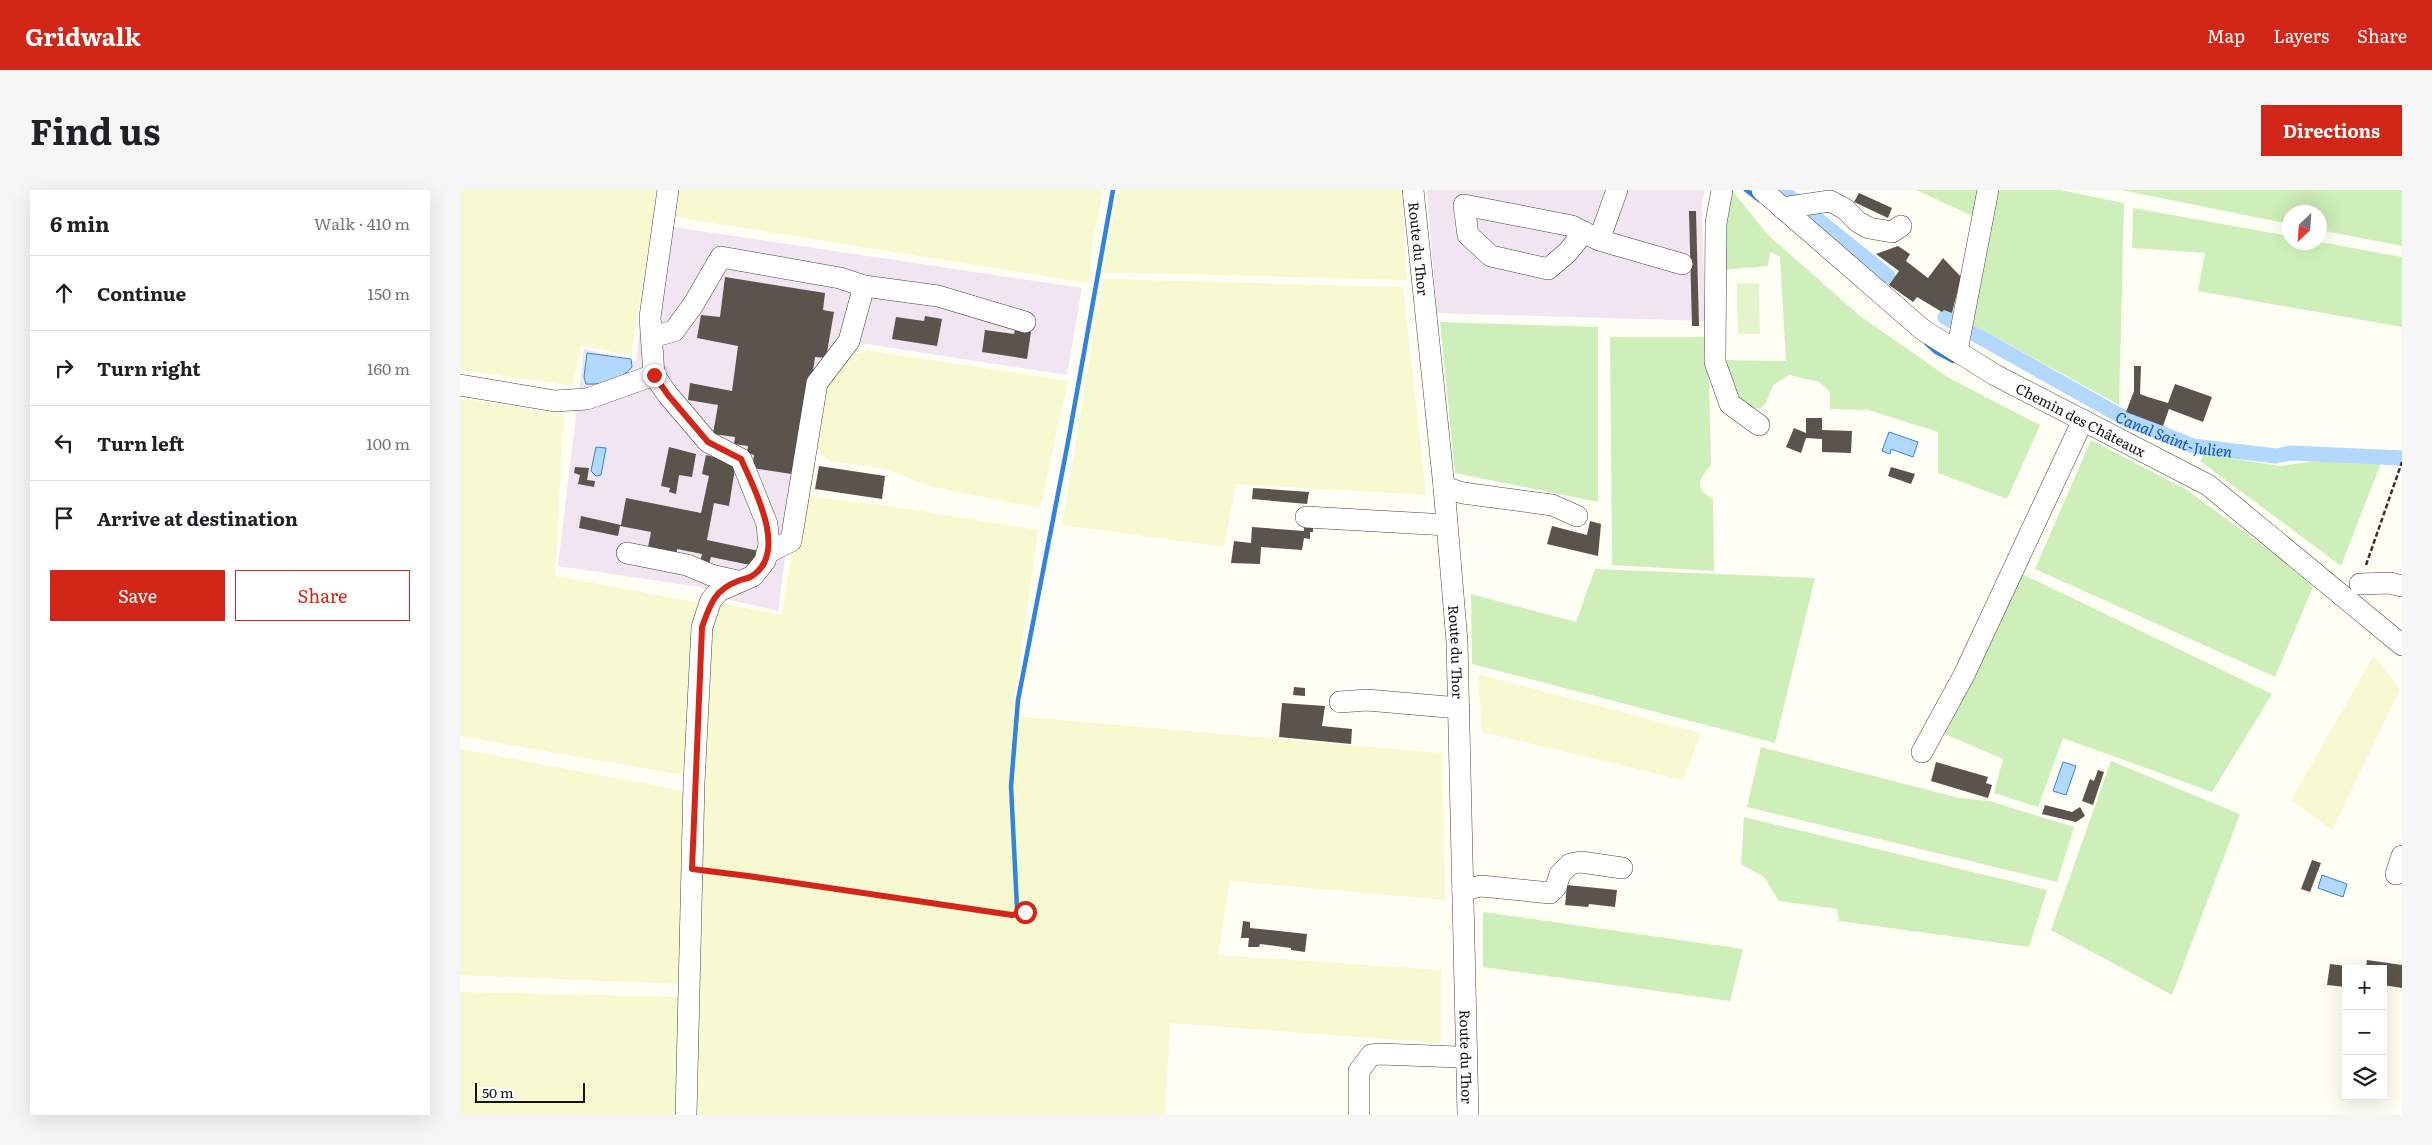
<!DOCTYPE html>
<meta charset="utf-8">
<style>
body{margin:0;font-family:Literata,serif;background:#f6f6f6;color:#202124}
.controls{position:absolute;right:15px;bottom:15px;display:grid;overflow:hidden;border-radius:0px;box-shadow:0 5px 20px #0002}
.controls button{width:45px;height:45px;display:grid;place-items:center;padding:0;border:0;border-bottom:1px solid #e0e0e0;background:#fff;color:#202124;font:25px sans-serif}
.compass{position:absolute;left:1822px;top:15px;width:45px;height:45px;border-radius:50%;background:#fff;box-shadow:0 5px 20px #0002;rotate:205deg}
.scale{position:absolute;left:15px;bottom:12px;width:110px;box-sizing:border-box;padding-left:5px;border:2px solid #111;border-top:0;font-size:14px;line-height:18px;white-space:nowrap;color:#111;-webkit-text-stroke:4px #fff;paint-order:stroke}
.stop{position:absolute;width:15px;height:15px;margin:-11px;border:4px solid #d22618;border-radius:50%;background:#fff}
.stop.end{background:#d22618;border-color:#fff;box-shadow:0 1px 5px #0008}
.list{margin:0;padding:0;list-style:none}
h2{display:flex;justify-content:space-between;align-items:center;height:65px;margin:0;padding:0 20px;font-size:21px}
h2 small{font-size:16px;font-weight:400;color:#757577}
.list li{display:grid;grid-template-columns:32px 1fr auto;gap:15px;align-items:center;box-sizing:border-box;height:75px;padding:0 20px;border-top:1px solid #e0e0e0}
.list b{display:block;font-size:19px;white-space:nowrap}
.list em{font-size:16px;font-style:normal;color:#757577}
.actions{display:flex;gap:10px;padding:15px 20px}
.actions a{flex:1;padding:11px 0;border:1px solid #d22618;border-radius:0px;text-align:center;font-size:18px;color:#d22618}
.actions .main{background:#d22618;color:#fff}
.icon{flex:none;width:28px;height:28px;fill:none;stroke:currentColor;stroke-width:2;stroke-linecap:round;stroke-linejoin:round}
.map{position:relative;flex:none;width:1942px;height:925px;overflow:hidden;border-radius:0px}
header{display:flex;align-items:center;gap:30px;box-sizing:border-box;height:70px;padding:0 25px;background:#d22618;color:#fff}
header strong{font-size:24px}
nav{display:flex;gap:28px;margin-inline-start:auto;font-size:18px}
.intro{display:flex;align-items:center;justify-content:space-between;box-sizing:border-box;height:120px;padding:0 30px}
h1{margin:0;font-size:35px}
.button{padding:12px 22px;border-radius:0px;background:#d22618;color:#fff;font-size:18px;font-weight:700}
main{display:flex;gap:30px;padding:0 30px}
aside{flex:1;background:#fff;border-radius:0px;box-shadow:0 5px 20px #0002}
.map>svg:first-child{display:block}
.industrial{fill:#f0e5f0}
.farmland{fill:#f7f9d1}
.green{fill:#ceefb9}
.pitch{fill:#e2f5cc}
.water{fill:#b3d8fd;stroke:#3283dc}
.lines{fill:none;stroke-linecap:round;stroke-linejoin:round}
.stream{stroke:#3283dc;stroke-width:4.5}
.canal{stroke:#b3d8fd;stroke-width:15}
.building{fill:#5b544c}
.minor-casing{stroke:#444;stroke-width:22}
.path{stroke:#333;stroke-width:2.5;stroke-dasharray:5 2.5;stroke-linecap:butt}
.minor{stroke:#fff;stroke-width:21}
.route{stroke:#d22618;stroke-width:6}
.labels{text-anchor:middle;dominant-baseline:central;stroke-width:5;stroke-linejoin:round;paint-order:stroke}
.street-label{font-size:14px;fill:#111;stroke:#fff}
.water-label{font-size:15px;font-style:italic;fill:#0a54b3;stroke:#fff}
</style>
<header>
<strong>Gridwalk</strong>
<nav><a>Map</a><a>Layers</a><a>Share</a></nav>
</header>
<div class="intro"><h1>Find us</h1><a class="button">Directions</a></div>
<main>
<aside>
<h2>6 min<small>Walk · 410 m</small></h2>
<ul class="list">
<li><svg class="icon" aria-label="ahead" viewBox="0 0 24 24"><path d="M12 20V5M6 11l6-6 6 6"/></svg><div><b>Continue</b></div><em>150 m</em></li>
<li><svg class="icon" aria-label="right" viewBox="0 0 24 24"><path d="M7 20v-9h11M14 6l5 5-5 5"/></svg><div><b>Turn right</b></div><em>160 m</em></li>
<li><svg class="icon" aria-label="left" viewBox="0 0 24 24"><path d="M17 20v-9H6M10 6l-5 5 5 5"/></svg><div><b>Turn left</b></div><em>100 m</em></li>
<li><svg class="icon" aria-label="arrive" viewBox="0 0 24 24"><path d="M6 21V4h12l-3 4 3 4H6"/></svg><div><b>Arrive at destination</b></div></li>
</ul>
<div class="actions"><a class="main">Save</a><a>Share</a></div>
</aside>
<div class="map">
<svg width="1942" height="925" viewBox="0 0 1942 925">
<rect width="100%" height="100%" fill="#fffef5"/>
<g class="industrial">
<polygon points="967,0 1245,0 1242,13 1245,131 977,123"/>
<polygon points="193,34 622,98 607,185 406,154 373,163 335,294 318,421 262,408 240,397 98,376 124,159 176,172"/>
</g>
<g class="farmland">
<polygon points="0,0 197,0 171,166 121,155 113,196 0,180"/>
<polygon points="217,0 643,0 631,63 629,93 214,27"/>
<polygon points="659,0 941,0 947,90 643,82"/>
<polygon points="643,89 943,97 966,305 776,294 764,357 602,335"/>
<polygon points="406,160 608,191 580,318 469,296 425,279 370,271 351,253 364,199 385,169"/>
<polygon points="0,208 104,224 95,386 240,413 222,585 0,546"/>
<polygon points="341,306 423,315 578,340 552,526 982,563 985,710 770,691 758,765 981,780 981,853 710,833 705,925 232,925 247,441 259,413 322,425"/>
<polygon points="1914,465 1940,500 1872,640 1831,610"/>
<polygon points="1018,484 1241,543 1223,590 1022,542"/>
<polygon points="0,559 224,601 222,794 0,785"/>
<polygon points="0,802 218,807 215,925 0,925"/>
</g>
<g class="green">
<path d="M1272,0L1307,44L1400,126L1489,188L1580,235L1547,309L1478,283V242L1408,220L1370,219V202L1359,192L1329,185L1313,195L1306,213L1300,219C1271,215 1268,195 1264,170L1326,171L1320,67L1310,62L1308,76L1263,80L1262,35Z"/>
<polygon points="1456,0 1520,0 1515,27"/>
<polygon points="1532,0 1600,0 1664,13 1659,215 1508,132"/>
<polygon points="1661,0 1942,0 1942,56 1860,40 1860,22 1830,22 1829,34"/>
<polygon points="1673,18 1829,46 1830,52 1860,52 1942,67 1942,137 1738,101 1745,63 1672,58"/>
<polygon points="980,132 1138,137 1138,312 995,283"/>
<path d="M1150,147H1248L1251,275C1238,290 1234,298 1253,309L1254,381L1152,375Z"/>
<polygon points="1631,250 1727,300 1828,374 1853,397 1815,487 1575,379"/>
<polygon points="1744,264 1820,276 1870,269 1921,273 1881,376 1740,271"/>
<polygon points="1135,379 1355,388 1315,553 1012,474 1011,404 1116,432"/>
<polygon points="1562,384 1812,504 1752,602 1603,548 1578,617 1534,603 1543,569 1485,544"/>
<polygon points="1301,557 1499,608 1529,611 1614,637 1597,692 1287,617"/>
<polygon points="1651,571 1780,624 1712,805 1591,740"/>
<polygon points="1284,627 1587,700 1569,757 1379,731 1377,719 1319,711 1304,687 1281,674"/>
<polygon points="1023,722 1283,759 1270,811 1023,777"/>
</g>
<polygon class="pitch" points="1277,93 1299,93 1300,144 1278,144"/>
<g class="water">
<path d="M127,163L171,169L172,177C162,190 142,195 126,194L124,187Z"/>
<polygon points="1429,242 1458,252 1453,267 1431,259 1430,264 1422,261"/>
<polygon points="136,257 146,258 141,285 136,286 131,281"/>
<polygon points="1603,572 1616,576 1606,605 1593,601"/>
<polygon points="1862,685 1887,694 1883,707 1858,698"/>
</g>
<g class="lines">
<g class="stream">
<polyline points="1286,0 1299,10"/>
<polyline points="1466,153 1476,162 1493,171"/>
<polyline points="557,718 551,596 558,510 608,252 653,0"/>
</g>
<g class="canal">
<polyline points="1321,0 1428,86"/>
<polyline points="1485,127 1497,134"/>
<path id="s1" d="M1509,141L1666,229L1733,256L1816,266L1831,263L1942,268"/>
</g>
</g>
<g class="building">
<polygon points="1399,3 1432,18 1428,28 1394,12"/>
<polygon points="1229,21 1236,21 1239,136 1232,136"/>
<polygon points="1438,56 1450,64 1446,71 1468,88 1483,68 1501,87 1492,123 1484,120 1482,122 1457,107 1453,112 1429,95 1439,81 1416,64"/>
<polygon points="265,87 365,103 363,120 374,122 366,168 355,167 338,285 292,278 294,265 287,263 288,256 274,254 275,247 253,244 258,215 228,210 230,193 272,201 278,156 237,148 241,125 260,127"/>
<polygon points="465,126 482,129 477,156 432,149 436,127 464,131"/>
<polygon points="525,140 554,144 555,140 571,142 567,169 522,162"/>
<polygon points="1674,176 1681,176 1680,204 1688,207 1708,213 1715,194 1752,207 1743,232 1709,219 1703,236 1666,222 1674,201"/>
<polygon points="1346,228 1362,228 1362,240 1392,241 1391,263 1362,262 1362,249 1346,248 1341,263 1326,257 1334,238 1346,243"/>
<polygon points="209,257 236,264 232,287 219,285 216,304 209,302 210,298 201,296"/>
<polygon points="246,265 276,272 269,316 254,313 247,350 299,361 295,376 251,367 249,374 240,372 242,364 217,359 216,368 187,362 191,342 160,336 158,346 119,338 121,326 161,335 166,308 241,323 249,286 242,284"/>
<polygon points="359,276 425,286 422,309 355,299"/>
<polygon points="115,277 129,278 127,290 135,291 134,297 118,294 120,285 114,283"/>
<polygon points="1431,277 1455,284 1451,294 1428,286"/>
<polygon points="793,298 849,302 847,314 792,309"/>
<polygon points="1130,331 1141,334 1138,366 1087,354 1092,336 1127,345"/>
<polygon points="844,336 853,337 853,342 850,342 850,349 844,348 842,360 801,357 800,374 771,373 774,351 791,353 792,337 844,341"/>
<polygon points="834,497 845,498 845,506 833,505"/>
<polygon points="822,513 865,516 862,536 892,539 891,554 819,547"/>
<polygon points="1476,572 1528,587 1526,593 1532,595 1528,608 1471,591"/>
<polygon points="1638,580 1644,582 1633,615 1622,611 1630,589 1634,591"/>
<polygon points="1585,615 1612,622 1620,617 1625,626 1616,632 1582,624"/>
<polygon points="1852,670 1861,673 1850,702 1841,699"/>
<polygon points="1107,695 1157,700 1155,717 1129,714 1128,717 1105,715"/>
<polygon points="783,731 790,732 790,738 847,744 845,762 831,760 831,758 800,754 799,757 788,757 789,748 781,748"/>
<polygon points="1907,770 1942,775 1942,798 1923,795 1923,779 1906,779"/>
<polygon points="1870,774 1902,778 1902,779 1886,779 1886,797 1867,795"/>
</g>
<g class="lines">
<g class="minor-casing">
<g id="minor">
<polyline points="208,0 190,127 194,185 208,205 248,252 281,269 307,334 309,355 305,371 293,386 259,401 251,410 242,437 234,593 226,925"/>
<path id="s2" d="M953,0L984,297L997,452L1008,925"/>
<polyline points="1262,0 1256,33 1255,172 1270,214 1299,235"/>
<path id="s3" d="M1302,0L1463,140L1535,185L1748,295L1942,455"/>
<polyline points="1322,18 1370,11 1385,19 1398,32 1409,38 1432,42 1441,36"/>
<polyline points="1124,42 1107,63 1088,79 1031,66 1008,45 1004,15 1112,36 1139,50 1157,0"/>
<polyline points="1139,50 1222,74"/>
<polyline points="192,147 214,141 233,115 261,67 380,88 404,96 478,106 565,132"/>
<polyline points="1497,161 1528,0"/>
<polyline points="0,195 95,211 127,209 194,185"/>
<polyline points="984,297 1003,303 1092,315 1117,326"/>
<polyline points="846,327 987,335"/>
<polyline points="167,363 227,375 251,385 277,391"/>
<polyline points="307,363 331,351 357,193 389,151 404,96"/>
<polyline points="1900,394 1930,393 1942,396"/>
<polyline points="880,512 907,510 999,518"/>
<polyline points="1462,562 1504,485 1623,230"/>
<polyline points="1936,684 1942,666"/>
<polyline points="1003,700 1021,696 1090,703 1096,697 1100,684 1110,674 1121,672 1162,678"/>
<polyline points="899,925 899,881 911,865 920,864 998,867 1006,865"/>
</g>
</g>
<g class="path">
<polyline points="1906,375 1942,272"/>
<polyline points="248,681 552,725 565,722"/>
</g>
<use href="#minor" class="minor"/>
</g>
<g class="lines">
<path class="route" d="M194,185L208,205L248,252L281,269C294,298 329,363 292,386C288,389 282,389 278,391C254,400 250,415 242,437L232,679L288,686L552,725L565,722"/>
</g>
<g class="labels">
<g class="street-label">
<text stroke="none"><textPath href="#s2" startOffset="59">Route du Thor</textPath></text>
<text stroke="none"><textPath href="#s3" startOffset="395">Chemin des Châteaux</textPath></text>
<text stroke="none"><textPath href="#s2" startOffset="464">Route du Thor</textPath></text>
<text stroke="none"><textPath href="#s2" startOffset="869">Route du Thor</textPath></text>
</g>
<g class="water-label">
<text stroke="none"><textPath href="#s1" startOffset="231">Canal Saint-Julien</textPath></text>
</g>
</g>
</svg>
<div class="controls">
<button>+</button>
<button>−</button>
<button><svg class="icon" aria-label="layers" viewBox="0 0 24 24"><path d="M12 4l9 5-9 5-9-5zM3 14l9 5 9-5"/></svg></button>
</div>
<svg class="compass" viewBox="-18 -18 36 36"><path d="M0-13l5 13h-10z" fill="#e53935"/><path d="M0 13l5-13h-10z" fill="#757577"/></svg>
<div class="scale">50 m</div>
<div class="stop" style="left:565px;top:722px"></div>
<div class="stop end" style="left:194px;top:185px"></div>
</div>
</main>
